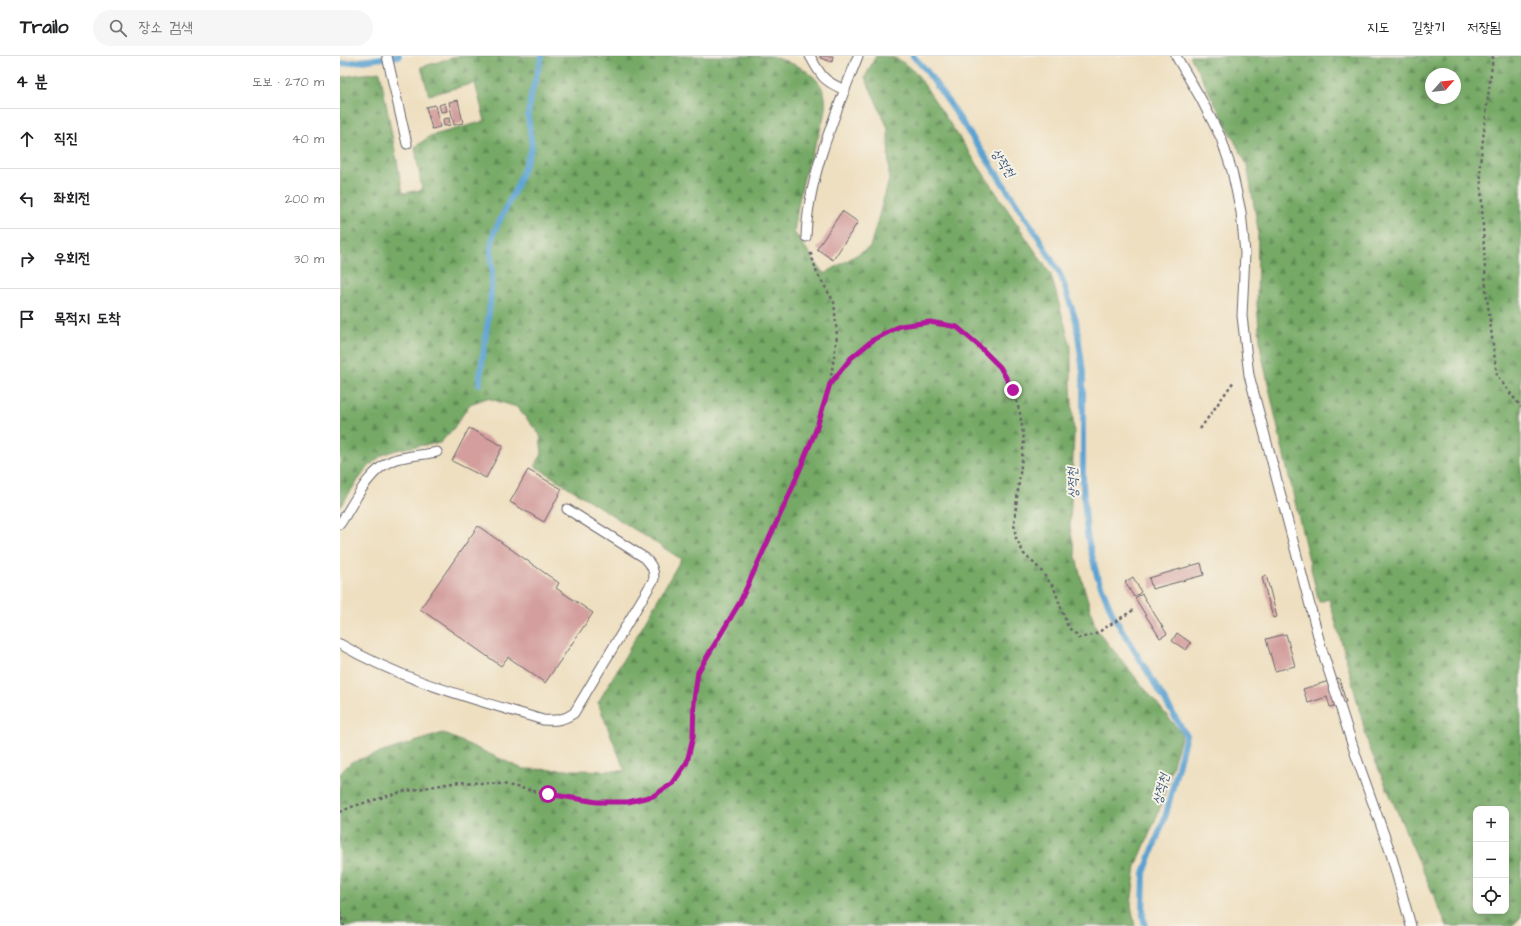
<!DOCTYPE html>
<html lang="ko">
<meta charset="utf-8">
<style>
body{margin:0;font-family:"Architects Daughter","Poor Story",sans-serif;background:#f6f6f6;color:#202124}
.controls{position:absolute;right:12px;bottom:12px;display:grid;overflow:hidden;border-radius:8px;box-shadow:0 2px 6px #0003}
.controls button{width:36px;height:36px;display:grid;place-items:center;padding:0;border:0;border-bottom:1px solid #e0e0e0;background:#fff;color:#202124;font:20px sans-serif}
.compass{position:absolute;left:1085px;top:12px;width:36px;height:36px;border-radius:50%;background:#fff;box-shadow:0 2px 6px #0003;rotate:63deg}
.stop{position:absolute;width:12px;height:12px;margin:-9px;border:3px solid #b5179e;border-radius:50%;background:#fff}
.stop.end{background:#b5179e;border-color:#fff;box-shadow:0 1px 4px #0008}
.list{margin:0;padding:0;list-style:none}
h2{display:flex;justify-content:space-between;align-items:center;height:52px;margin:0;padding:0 16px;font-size:17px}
h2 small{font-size:13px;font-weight:400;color:#757577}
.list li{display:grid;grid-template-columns:26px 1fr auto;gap:12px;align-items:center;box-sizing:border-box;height:60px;padding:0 16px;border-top:1px solid #e0e0e0}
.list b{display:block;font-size:15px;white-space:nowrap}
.list em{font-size:13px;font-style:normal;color:#757577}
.icon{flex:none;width:22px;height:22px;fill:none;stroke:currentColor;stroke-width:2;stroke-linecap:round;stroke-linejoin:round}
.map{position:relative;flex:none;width:1181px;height:870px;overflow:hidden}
header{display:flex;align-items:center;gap:24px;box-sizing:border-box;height:56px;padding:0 20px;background:#fff;border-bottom:1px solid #e0e0e0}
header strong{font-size:19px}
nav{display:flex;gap:22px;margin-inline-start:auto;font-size:14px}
.search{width:280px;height:36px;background:#f6f6f6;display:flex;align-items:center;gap:10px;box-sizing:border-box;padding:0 14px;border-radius:22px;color:#757577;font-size:15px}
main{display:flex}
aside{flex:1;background:#fff}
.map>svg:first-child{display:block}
.forest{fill:url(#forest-firs);stroke:#4b6650;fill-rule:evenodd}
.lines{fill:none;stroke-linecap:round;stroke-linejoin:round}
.stream{stroke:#5ba2d1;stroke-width:6}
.building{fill:#d39e9d}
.service-casing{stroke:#69646a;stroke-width:11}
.path{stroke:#69646a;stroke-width:2.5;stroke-dasharray:3 3;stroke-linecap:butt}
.service{stroke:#fff;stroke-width:9}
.route{stroke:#b5179e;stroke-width:5}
.labels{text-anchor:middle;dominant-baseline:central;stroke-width:4;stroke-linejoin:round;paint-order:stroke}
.water-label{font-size:13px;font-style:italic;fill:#395577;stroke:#f7f3e8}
</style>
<header>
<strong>Trailo</strong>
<div class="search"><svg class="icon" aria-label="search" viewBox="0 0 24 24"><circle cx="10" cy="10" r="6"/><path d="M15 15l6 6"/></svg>장소 검색</div>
<nav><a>지도</a><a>길찾기</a><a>저장됨</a></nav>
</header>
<main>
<aside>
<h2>4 분<small>도보 · 270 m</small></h2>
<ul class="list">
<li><svg class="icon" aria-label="ahead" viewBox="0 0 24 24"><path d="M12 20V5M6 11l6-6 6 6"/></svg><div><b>직진</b></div><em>40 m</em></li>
<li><svg class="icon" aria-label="left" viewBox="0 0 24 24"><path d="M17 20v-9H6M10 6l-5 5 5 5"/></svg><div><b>좌회전</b></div><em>200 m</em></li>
<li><svg class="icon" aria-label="right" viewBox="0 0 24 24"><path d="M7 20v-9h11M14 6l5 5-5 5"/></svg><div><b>우회전</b></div><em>30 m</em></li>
<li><svg class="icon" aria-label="arrive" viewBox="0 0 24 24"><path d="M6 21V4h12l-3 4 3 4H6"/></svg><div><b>목적지 도착</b></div></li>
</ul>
</aside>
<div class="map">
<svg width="1181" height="870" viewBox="0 0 1181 870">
<defs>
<pattern id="forest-firs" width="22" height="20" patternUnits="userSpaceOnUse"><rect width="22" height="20" fill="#74a965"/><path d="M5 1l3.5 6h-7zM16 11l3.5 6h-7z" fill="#5f8954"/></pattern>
</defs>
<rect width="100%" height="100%" fill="#f7f3e8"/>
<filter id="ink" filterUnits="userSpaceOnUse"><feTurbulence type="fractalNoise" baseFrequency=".025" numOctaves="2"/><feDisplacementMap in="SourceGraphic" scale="8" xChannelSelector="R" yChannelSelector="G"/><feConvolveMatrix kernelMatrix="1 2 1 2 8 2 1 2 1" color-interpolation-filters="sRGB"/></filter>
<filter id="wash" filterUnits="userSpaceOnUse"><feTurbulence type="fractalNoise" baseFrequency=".012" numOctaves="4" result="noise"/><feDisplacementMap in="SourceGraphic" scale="16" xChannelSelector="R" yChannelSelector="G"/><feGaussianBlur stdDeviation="0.9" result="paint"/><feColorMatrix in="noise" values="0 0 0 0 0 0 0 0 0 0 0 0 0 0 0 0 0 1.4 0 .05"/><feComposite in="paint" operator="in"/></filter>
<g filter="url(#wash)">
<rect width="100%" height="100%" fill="#eedfc0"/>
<g class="forest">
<path d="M119,0H257V2L266,0H431C450,6 474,14 483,34C493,55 469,100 464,122C459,140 457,158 454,176L484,218L530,191L549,124L548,72L525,21L536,0C558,0 560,4 577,18L711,219L731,291V331L734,379L730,471L738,510L756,573L842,678L819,755L796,810L791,849L795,870H0V718L11,706L103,677L183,713L285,715L258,647L341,503L195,410L202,398L200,379L177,351L147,342L130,348L113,373L100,387C85,389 52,392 40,401C23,413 12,434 0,451V21L40,16L63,137L82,134L75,91L90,80L145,65L135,27L89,39L81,11Z"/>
<path d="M850,0H1181V861L1172,870H1107L1029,691L1006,602L989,543L979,546L944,400L921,295L917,249L918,173L907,109ZM1091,18H1115V42H1091ZM1136,753H1166V855H1136Z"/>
</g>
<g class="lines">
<g class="stream">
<polyline points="573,0 586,14 612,51 696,177 721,220 736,265 743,316 743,429 747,479 757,520 774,561 846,679 826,758 804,817 803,860 805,870"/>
<polyline points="0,8 59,0"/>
<polyline points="139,328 150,249 152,217 151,192 154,176 177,130 192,91 188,60 191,39 202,0"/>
</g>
</g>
<g id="blocks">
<g class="building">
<polygon points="480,0 493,0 492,6 480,2"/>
<polygon points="118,44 123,67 114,69 109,46"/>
<polygon points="105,47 107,55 101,56 99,49"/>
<polygon points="95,49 100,71 92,73 86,51"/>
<polygon points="109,62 110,69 104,70 103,63"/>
<polygon points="502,155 518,166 493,204 477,193"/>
<polygon points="129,372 163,390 146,422 112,405"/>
<polygon points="188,414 222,433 204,466 170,446"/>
<polygon points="138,470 219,527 216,532 253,557 205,627 168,601 161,610 80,553"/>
<polygon points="861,507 864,519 812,533 809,522"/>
<polygon points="926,519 937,561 933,562 922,521"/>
<polygon points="793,521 801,536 794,541 785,526"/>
<polygon points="802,538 827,578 820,582 795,542"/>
<polygon points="837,577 851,587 846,594 832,585"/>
<polygon points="946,578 955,610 935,615 926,583"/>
<polygon points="999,622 1006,646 990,651 987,641 968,647 963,633"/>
</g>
</g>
</g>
<g filter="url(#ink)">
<use href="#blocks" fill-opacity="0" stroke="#69646a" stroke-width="1"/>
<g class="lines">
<g class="service-casing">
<g id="service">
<polyline points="47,0 67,88"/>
<path d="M470,0C481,20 483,25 505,34"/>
<polyline points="836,0 861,43 881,82 892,115 901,156 905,197 902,260 909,319 981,591 1016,700 1051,798 1071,870"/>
<path d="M466,181C468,120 496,57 518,0"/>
<path d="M0,468C14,447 27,416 51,405C61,400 85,399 97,396"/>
<path d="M0,588C63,625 134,643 203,664C216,665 224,664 234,657L314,523C314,514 312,509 305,502L227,453"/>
</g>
</g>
<g class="path">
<polyline points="1153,0 1140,108 1146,234 1157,320 1181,351"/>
<polyline points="490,328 511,302 533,284 560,270 590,266 617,271 638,289 660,311 673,334 680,357 684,385 674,467 676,482 684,498 699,512 714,532 728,571 739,582 754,579 795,553"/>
<polyline points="860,373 894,325"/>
<polyline points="0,756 14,750 61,736 119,726 163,728 207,738 257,746 288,746 313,740 333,727 347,706 353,681 354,644 358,616 400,546 450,437 476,374 490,328 497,280 494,246 477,217 470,195"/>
<polyline points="0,856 4,870"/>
</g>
<use href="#service" class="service"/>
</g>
</g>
<g class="lines" filter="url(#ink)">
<polyline class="route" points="208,738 257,746 288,746 313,740 333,727 347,706 353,681 354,644 358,616 400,546 450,437 476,374 490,328 511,302 533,284 560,270 590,266 617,271 638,289 660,311 673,334"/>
</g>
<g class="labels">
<g class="water-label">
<text transform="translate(663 107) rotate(56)">상적천</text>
<text transform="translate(733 427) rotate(-92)">상적천</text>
<text transform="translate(821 733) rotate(-76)">상적천</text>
</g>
</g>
</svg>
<div class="controls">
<button>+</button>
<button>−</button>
<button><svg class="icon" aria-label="locate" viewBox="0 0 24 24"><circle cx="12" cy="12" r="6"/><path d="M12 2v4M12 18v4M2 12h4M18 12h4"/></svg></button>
</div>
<svg class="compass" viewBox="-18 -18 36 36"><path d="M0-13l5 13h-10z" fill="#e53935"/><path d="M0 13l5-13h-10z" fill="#757577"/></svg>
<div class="stop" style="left:208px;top:738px"></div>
<div class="stop end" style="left:673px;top:334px"></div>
</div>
</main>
